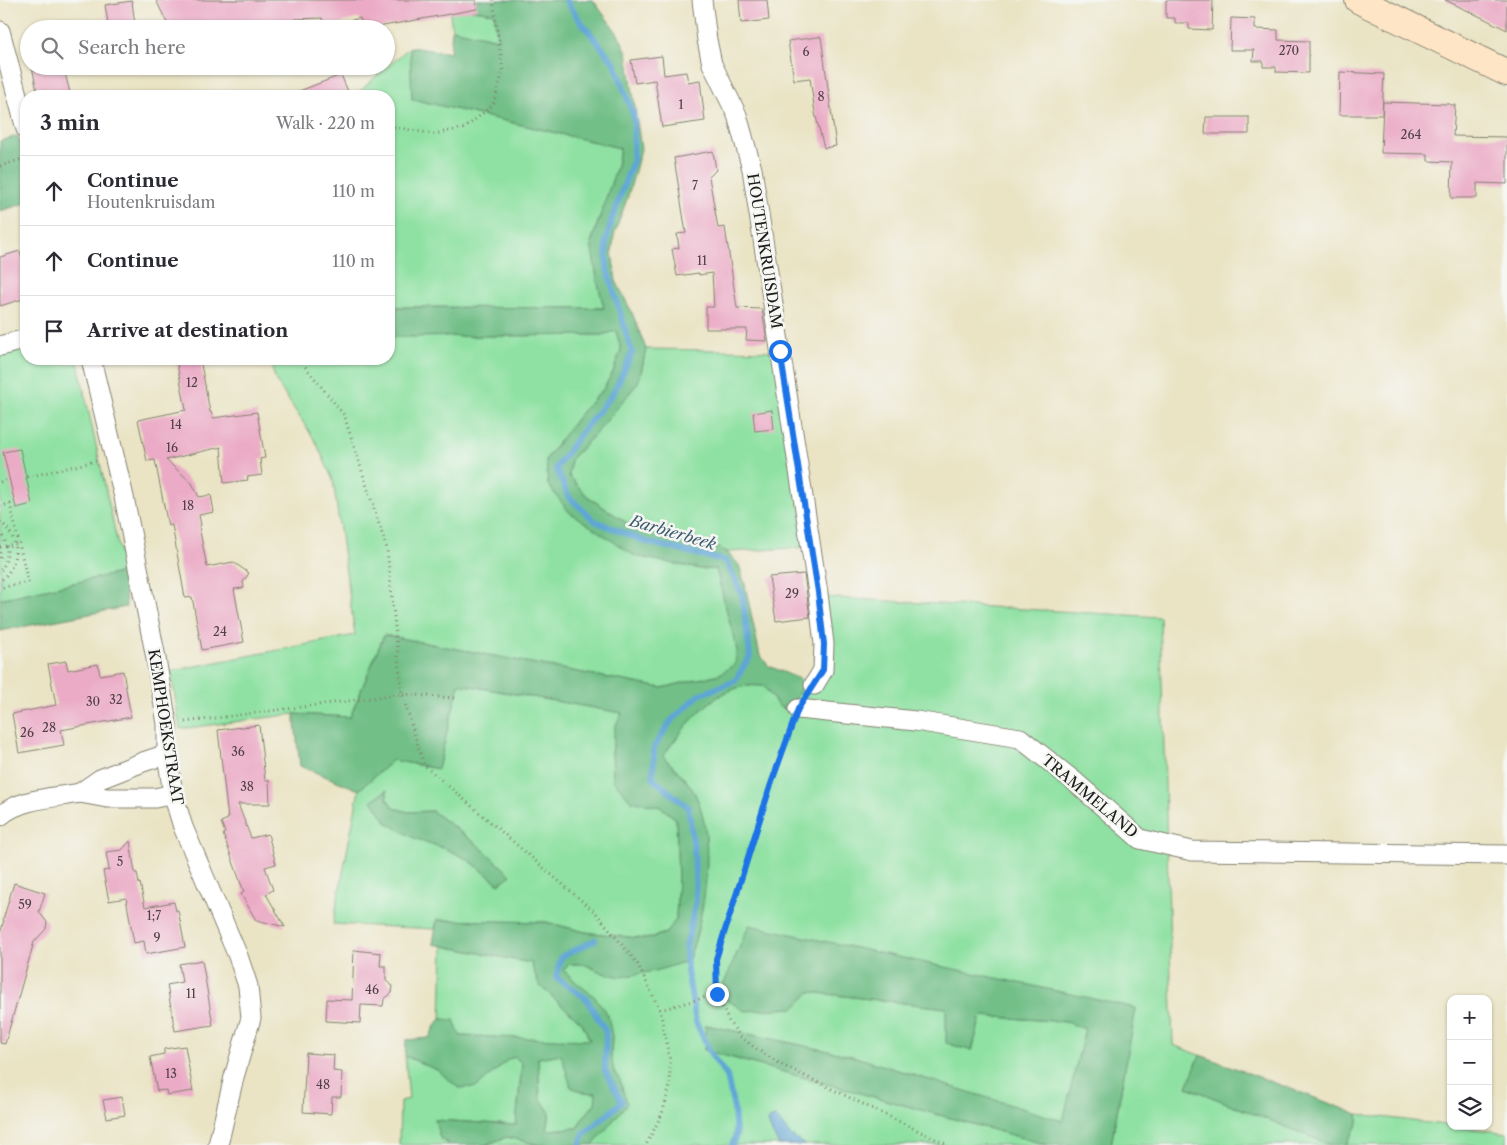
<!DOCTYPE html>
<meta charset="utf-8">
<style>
body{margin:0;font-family:"Libre Caslon Text",serif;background:#f7f7f7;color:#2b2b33}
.controls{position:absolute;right:15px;bottom:15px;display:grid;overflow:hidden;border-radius:10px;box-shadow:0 1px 4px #0004}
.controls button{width:45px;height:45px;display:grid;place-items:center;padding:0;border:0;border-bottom:1px solid #e1e1e2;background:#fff;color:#2b2b33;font:25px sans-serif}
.stop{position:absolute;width:15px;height:15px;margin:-11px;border:4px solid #1a73e8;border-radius:50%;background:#fff}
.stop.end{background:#1a73e8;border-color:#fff;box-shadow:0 1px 5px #0008}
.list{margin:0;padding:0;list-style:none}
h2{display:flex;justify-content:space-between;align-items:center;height:65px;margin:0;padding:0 20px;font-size:21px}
h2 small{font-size:16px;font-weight:400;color:#7c7c81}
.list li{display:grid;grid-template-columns:32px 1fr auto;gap:15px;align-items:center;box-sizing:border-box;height:70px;padding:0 20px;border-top:1px solid #e1e1e2}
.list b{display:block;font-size:19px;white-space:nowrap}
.list p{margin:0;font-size:16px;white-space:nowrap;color:#7c7c81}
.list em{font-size:16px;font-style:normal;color:#7c7c81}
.icon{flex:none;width:28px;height:28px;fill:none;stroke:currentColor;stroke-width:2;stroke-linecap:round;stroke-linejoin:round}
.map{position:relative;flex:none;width:1507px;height:1145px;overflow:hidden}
.search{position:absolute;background:#fff;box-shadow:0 1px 4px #0004;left:20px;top:20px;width:375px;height:55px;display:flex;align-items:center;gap:12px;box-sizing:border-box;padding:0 18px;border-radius:28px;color:#7c7c81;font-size:19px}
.panel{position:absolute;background:#fff;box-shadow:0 1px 4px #0004;left:20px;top:90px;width:375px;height:275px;border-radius:20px}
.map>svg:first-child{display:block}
.green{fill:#8ee1a2;stroke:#557e5f;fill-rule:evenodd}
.forest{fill:#72bf88;stroke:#476e52;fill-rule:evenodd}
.water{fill:#5ea6d5;stroke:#3d6178}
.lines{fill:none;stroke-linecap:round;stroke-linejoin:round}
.stream{stroke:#5ea6d5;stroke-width:6}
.building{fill:#ebabc6}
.street-casing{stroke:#838070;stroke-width:21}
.secondary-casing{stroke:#838070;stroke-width:28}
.path{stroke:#838070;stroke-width:3;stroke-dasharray:1 4;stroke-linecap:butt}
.street{stroke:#fff;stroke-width:19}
.secondary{stroke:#fee5c5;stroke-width:26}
.route{stroke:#1a73e8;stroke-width:6}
.labels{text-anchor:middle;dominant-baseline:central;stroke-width:5;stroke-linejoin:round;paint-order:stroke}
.number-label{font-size:12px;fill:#504046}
.street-label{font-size:15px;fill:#1c1c1c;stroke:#f6f6f2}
.water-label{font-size:16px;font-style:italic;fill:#3a5a6f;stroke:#f6f6f2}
</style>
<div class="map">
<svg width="1507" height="1145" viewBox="0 0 1507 1145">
<rect width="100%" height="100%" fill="#f6f6f2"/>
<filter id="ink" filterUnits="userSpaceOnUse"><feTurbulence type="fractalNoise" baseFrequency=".02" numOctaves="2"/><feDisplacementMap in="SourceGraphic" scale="10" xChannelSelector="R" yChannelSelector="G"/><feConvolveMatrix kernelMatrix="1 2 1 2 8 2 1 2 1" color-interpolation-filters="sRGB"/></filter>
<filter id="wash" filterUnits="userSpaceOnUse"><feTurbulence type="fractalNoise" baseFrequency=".0096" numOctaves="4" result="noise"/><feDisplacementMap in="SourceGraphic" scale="20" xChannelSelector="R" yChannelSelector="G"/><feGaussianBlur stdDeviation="1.12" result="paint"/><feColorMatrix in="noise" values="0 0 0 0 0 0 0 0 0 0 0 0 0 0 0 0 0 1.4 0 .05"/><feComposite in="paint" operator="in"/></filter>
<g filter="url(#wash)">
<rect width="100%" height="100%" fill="#eae4c5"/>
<g class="green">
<polygon points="449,7 494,13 498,39 452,29"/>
<polygon points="410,47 412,99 620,148 617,166 591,243 598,284 605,308 389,307 389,96 354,96"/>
<polygon points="616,331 621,349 614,370 604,388 580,414 546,459 548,485 635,556 700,569 716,569 737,650 735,665 720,674 662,688 384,635 350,717 294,714 180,729 171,671 355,635 333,480 316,442 276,381 269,359 389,359 389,337 601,335"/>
<polygon points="26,349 26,359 77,359 124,572 0,599 0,354"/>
<polygon points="646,349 780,351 811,547 727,552 711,543 679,540 633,527 588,497 569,476 571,459 598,431 637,384 640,377"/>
<path d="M819,597L1160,617L1173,1045L1200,1055L1187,1087L1331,1145H1111L1136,1009L810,992L947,1008L972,1051L981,1016L1067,1022L1085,1029L1063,1122L852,1056L706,1025L704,1050L1048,1145H593L599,1138L620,1080L614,1072L611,1056L612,1036L577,983L563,970L570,964H584L603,973L688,961C705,919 716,835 695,794C687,779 674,768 663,756C684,728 711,689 748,686C754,685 759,686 764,686L778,706L790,711L804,681L814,685Z"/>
<path d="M459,684L622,713L615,727L612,754L631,801L661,807L676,819L678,877L676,919L666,933L646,939L585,932L546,922L437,920L435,929L333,924L359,790L393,760L438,769ZM387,790V799L394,808L408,812L432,811L478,845L510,875L499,884L469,860L449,850L372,801Z"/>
<polygon points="443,946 531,963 539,985 582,1023 590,1041 459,1036 454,1020 441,1019"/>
<polygon points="562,1054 571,1087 582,1092 597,1093 595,1104 582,1119 577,1128 547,1130 550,1113 540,1098 538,1058"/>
<polygon points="405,1056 437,1070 459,1088 491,1075 509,1059 515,1057 522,1063 516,1125 435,1120 440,1138 450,1145 399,1145 400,1101 409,1099"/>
<polygon points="1358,1114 1507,1133 1507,1145 1346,1145 1358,1123"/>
<polygon points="507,1137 540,1145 485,1145"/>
</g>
<g class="forest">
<path d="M447,0H593L618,34L627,52L641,149L628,196L614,235L612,252L616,281L633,315L646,349L640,377L637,384L598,431L571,459L569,476L588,497L633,527L679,540L711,543L727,552L739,565L745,585L760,656L769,666L804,681L790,711L778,706L764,686C759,686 753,685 748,686C711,689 684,728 663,756C674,768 687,779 695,794C717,837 705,918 688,961L655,971L620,977L603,973L584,964H570L563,970L577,983L595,997L608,1015L612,1036L611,1056L614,1072L620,1080L627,1104L593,1145H540L507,1137L485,1145H450L440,1138L435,1120L516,1125L522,1063L515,1057L509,1059L477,1087L459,1088L437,1070L405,1056L406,1040L429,1038L436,1024L441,1019L454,1020L460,1036L590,1040L582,1023L539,985L531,963L433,944L437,920L546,922L585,932L646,939L666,933L676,919L678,877L676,819L661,807L631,801L613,780L612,754L615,727L622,713L459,684L438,769L393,760L359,790L300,766L294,714L350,717L384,635L662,688L720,674L735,664L737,650L716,569H700L635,556L569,512L548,485L546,459L580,414L604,388L614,370L621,349L616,331L601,335L389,337V307L604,308L598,284L591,243L617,166L620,148L412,99L410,47L450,53L452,29L498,39L494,13L449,6ZM561,1054L571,1087L582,1092L596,1093L595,1104L582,1119L577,1128L547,1130L550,1113L540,1098L538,1058Z"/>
<polygon points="18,136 26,163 26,203 0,211 0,141"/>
<polygon points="124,572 126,607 0,631 0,599"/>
<polygon points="387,790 387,799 394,808 408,812 432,811 478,845 511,875 499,884 469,860 449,850 414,838 387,823 372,800"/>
<polygon points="749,925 1136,1008 1111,1145 1048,1145 704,1050 706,1025 852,1056 1063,1121 1085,1029 1067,1022 981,1016 972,1051 946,1043 946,1008 810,992 795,1008 745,1011 719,995"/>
<polygon points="1200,1055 1358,1114 1358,1123 1346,1145 1331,1145 1187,1087"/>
</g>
<polygon class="water" points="776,1117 791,1136 805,1145 779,1145 771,1131 768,1121 771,1118"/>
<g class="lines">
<g class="stream">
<polyline points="566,0 578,18 615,64 634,117 633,160 612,219 606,242 607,268 632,353 614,392 580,434 556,468 568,496 595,521 646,542 726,561 742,594 750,656 735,681 699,695 671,721 654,747 653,779 688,807 694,848 696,900 686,948 687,971 696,1022 712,1056 727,1076 734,1109 736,1135 732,1145"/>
<polyline points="580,1145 584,1134 622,1102 605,1071 606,1032 586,998 556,978 561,957 595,940"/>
</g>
</g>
<g id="blocks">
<g class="building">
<polygon points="156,0 476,0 477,9 372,28 372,25 362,27 360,18 325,27 322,18 295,19 295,23 291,24 291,29 178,29 176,22 167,23"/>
<polygon points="739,0 767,0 769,20 741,23"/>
<polygon points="1166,0 1213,0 1212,30 1189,29 1189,23 1175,23 1175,18 1166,18"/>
<polygon points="1445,0 1507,0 1507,30 1481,17"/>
<polygon points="132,1 135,25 124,26 124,29 109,29 105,5"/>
<polygon points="1231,18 1255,19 1255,29 1278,30 1278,40 1309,41 1309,73 1276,72 1276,67 1263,67 1263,61 1253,61 1254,50 1230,50"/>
<polygon points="817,37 821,37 836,146 824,148 815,113 810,78 794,80 788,41"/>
<polygon points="662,56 664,75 686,72 688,82 700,80 705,121 662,127 655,80 635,83 631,60"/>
<polygon points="32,66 63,66 71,96 45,96 44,90 37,92"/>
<polygon points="1340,72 1384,74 1382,115 1339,115"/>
<polygon points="341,75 350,96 289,96 289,95"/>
<polygon points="1383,102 1450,104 1450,105 1455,105 1453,136 1507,137 1507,184 1477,183 1477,198 1451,198 1452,162 1428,161 1428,154 1381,153"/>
<polygon points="1206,117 1249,117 1249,134 1205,134"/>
<polygon points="713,151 716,170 709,177 718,228 725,227 737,308 762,309 767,341 746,340 747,329 706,329 706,307 714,307 712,273 699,275 699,273 677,276 672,249 679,248 677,234 686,233 674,158"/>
<polygon points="20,251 26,273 26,298 0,306 0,257"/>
<polygon points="176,359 200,359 210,412 211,412 213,418 257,412 265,458 260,459 262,475 247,477 248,480 224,483 221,447 166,460 192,483 199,497 211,495 214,512 199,515 201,525 199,526 207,567 233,562 249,573 243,582 244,588 234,589 244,642 202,650 192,597 185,598 172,525 168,526 155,460 147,461 138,420 186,410"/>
<polygon points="772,410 774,429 755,431 753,413"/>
<polygon points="20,449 32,504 16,508 3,452"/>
<polygon points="804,574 810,617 776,621 769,577"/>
<polygon points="66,661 68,670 98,664 100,675 123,671 131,717 61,730 64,745 19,753 12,714 56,705 48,664"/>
<polygon points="259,725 265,780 269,780 270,804 238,804 251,838 268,834 276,864 265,867 273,890 266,894 285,927 256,920 241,894 244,892 223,834 225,833 221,822 228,819 218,730"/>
<polygon points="130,841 135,873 137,873 139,884 140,883 145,907 174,902 176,911 178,910 185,947 146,954 144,941 134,943 126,898 109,901 103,871 109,870 106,852 122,850"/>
<polygon points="14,883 45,893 39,912 47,922 46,929 34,942 5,1044 0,1043 0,934 4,920 3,920"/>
<polygon points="354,950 381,953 380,966 386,966 386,981 393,986 392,993 384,999 383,1006 361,1005 360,1023 326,1021 327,999 352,1000"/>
<polygon points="202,960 213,1025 175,1031 167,985 182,982 179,964"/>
<polygon points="185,1046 193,1091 167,1095 166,1090 157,1091 150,1057 164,1054 164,1049"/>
<polygon points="306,1053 334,1055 333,1071 342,1072 341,1097 332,1097 331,1114 303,1112"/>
<polygon points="122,1097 125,1115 107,1118 103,1100"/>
</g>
</g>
</g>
<g filter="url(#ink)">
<use href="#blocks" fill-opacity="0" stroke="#838070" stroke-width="1"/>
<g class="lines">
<g class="street-casing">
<g id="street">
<polyline points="702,0 707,40 712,64 737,115 752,169 818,593 824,644 823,670 814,685"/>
<polyline points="0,31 26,129"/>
<polyline points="0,346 26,339"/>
<polyline points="91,359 124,497 155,653 167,724 167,754 173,794 183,827 238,956 248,986 251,1018 234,1077 218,1145"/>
<polyline points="798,709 916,721 1020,738 1074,781 1140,839 1192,851 1507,855"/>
<polyline points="167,754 143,762 100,779 80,793 107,798 155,798 173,794"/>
<path d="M0,816C21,798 54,798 80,793"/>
</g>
</g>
<g class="secondary-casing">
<polyline id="secondary" points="1358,0 1507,73"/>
</g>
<g class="path">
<polyline points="389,126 434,134 465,128 493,105 503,71 493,0"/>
<polyline points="0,166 26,158"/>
<polyline points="299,359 344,415 387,549 402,694 424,765 596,913 637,963 660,1010 670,1060 670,1086 662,1114 646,1145"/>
<polyline points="27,477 96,461"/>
<polyline points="0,482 10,480"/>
<polyline points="0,506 10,504 28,582 0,588"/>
<path d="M0,522C21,536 19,567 0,581"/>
<path d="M0,532C9,545 10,559 0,571"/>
<polyline points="0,547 16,544"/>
<polyline points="0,558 0,547"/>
<polyline points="185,722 402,694 454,698"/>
<polyline points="792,725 771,784 716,959 717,994 729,1022 741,1037 755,1048 782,1065 948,1145"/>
<polyline points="660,1010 717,994"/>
</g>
<use href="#street" class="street"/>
<use href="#secondary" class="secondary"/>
</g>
</g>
<g class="lines" filter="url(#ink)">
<polyline class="route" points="717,994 716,959 771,784 798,709 823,670 824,644 818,592 780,351"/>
</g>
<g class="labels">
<g class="number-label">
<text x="1289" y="50">270</text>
<text x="806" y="51">6</text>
<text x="821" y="96">8</text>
<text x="681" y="104">1</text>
<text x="1411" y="134">264</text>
<text x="695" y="185">7</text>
<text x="702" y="260">11</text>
<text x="192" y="382">12</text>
<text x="176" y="424">14</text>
<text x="172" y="447">16</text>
<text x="188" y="505">18</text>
<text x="792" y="593">29</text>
<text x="220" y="631">24</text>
<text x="116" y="699">32</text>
<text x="93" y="701">30</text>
<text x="49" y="727">28</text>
<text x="27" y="732">26</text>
<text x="238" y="751">36</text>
<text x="247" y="786">38</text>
<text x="120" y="861">5</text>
<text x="25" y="904">59</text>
<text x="154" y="915">1;7</text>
<text x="157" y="937">9</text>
<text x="372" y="989">46</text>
<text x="191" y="993">11</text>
<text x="171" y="1073">13</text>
<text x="323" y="1084">48</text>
</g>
<g class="street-label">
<text transform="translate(765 251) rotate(81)">HOUTENKRUISDAM</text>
<text transform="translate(166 727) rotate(81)">KEMPHOEKSTRAAT</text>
<text transform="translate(1090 796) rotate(40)">TRAMMELAND</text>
</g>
<g class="water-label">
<text transform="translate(673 532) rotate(16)">Barbierbeek</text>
</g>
</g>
</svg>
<div class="controls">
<button>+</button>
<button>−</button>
<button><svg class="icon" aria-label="layers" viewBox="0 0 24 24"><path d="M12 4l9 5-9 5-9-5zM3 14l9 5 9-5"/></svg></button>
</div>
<div class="stop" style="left:780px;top:351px"></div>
<div class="stop end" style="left:717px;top:994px"></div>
<div class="search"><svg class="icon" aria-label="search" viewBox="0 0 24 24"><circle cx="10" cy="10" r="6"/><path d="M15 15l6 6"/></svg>Search here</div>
<section class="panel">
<h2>3 min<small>Walk · 220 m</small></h2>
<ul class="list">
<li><svg class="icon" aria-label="ahead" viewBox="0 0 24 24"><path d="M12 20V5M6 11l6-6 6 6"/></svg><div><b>Continue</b><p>Houtenkruisdam</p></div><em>110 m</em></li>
<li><svg class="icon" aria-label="ahead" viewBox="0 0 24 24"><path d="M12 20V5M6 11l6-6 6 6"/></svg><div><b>Continue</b></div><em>110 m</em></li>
<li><svg class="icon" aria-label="arrive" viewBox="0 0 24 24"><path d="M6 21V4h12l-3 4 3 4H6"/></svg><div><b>Arrive at destination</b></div></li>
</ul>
</section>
</div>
